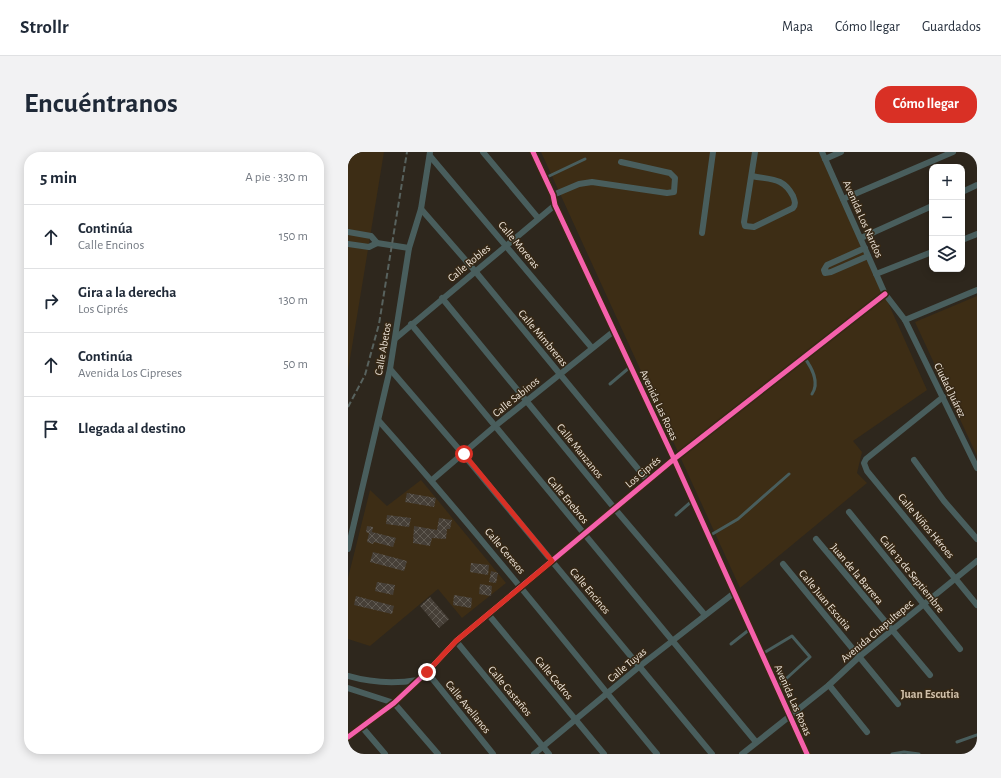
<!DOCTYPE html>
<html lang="es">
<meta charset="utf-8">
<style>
body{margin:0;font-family:"Alegreya Sans",sans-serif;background:#f2f2f3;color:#1f2937}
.controls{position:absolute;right:12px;top:12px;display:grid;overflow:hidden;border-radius:8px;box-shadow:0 2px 10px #0003}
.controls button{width:36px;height:36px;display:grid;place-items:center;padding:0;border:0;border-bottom:1px solid #e0e1e3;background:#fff;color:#1f2937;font:20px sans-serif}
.stop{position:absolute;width:12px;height:12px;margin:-9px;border:3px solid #d93025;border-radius:50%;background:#fff}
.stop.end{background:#d93025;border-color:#fff;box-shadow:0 1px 4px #0008}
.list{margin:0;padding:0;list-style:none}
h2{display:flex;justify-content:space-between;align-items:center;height:52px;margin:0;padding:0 16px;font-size:17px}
h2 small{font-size:13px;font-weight:400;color:#747a83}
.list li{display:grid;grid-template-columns:26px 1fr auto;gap:12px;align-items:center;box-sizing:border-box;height:64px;padding:0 16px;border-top:1px solid #e0e1e3}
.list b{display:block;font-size:15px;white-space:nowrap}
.list p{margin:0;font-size:13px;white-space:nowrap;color:#747a83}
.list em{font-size:13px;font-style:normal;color:#747a83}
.icon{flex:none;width:22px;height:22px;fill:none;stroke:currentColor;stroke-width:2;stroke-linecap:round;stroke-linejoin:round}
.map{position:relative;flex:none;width:629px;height:602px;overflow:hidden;border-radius:16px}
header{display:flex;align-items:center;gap:24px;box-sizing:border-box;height:56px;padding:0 20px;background:#fff;border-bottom:1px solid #e0e1e3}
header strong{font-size:19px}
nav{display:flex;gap:22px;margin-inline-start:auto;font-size:14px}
.intro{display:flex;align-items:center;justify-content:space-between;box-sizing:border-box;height:96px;padding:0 24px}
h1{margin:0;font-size:28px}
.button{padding:10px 18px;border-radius:16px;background:#d93025;color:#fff;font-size:14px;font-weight:700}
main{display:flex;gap:24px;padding:0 24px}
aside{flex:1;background:#fff;border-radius:16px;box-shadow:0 2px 10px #0003}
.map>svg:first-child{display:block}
.built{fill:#3d2d15}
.building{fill:url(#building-cross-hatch)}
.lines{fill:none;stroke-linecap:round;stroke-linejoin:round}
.service{stroke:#495e5d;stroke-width:3}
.minor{stroke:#495e5d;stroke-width:6}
.rail{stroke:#58625e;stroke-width:2;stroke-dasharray:6 3;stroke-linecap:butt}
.cycleway-casing{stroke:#362815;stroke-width:8}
.cycleway{stroke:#f560ab;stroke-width:5}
.route{stroke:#d93025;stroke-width:5}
.labels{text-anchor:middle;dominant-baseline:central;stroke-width:3;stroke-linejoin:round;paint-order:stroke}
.street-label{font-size:11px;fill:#ede4d9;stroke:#362815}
.neighbourhood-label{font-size:12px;font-weight:bold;fill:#d1c0a9;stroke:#362815}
</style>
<header>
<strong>Strollr</strong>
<nav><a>Mapa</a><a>Cómo llegar</a><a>Guardados</a></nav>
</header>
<div class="intro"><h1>Encuéntranos</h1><a class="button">Cómo llegar</a></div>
<main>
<aside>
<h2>5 min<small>A pie · 330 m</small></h2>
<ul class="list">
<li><svg class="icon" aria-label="ahead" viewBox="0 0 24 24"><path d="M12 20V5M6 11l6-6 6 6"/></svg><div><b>Continúa</b><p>Calle Encinos</p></div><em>150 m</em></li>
<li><svg class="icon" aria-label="right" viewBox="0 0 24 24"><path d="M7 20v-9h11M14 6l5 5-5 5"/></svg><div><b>Gira a la derecha</b><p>Los Ciprés</p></div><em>130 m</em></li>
<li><svg class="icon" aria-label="ahead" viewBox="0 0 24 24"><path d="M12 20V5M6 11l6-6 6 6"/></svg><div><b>Continúa</b><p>Avenida Los Cipreses</p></div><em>50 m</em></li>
<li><svg class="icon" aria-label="arrive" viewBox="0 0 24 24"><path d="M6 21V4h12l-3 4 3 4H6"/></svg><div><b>Llegada al destino</b></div></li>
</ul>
</aside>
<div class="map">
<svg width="629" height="602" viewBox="0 0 629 602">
<defs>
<pattern id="building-cross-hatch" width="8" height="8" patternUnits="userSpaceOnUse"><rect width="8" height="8" fill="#463f37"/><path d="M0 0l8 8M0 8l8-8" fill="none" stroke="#615b53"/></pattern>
</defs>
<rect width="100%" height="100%" fill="#2e271d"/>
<g class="built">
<polygon points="0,0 36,0 0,219"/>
<polygon points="193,0 473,0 579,238 505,289 514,300 509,321 519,331 392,436"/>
<polygon points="629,144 629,304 567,170"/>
<polygon points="73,328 158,431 114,466 90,437 22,494 0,487 0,426 22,338 39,354"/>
</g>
<g class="building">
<polygon points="59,341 88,346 86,355 57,350"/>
<polygon points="39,363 63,366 61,375 38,372"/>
<polygon points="91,366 104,368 102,377 99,377 98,387 84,386 82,394 65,391 66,374 89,378"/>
<polygon points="19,374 25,375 24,380 48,386 45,395 26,390 25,392 19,390 21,381 18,380"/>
<polygon points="25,400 59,409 56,419 22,410"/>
<polygon points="123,411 141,413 140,423 122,420"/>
<polygon points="143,419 150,421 148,431 141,430"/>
<polygon points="29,430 47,433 45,443 27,439"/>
<polygon points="132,432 144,434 143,444 131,442"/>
<polygon points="106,443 124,446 123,456 105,453"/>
<polygon points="8,444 46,454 44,462 6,453"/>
<polygon points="82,445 101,467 91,476 72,454"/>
</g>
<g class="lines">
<g class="service">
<polyline points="197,26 237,7"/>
<path d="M456,205C464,216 472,230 464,242"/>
<polyline points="262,232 282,215"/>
<polyline points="328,363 344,349"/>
<polyline points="361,384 390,367 441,322"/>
<polyline points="383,492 402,477"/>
<polyline points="414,502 444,484 462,505 429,535"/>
<polyline points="609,590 629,583"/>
<polyline points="544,602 556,600 571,602"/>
</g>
<g class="minor">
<polyline points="135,0 190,66"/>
<polyline points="185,0 205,43 207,53 326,307 459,602"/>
<polyline points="474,0 537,142 557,168 629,316"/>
<polyline points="82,4 244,196"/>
<polyline points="477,7 493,0"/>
<path d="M404,24C423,28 435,25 445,44C447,49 448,52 445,56L406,75L397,74L396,70L407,0"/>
<polyline points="614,40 629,33"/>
<polyline points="205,43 231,32 244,30 319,41 326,40 327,26 322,21 273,10"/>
<polyline points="495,47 605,0"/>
<polyline points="73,57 127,119 300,329"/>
<polyline points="0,80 23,84 29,91"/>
<polyline points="354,81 365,0"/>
<polyline points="513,86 584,54"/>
<polyline points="614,88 629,82"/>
<polyline points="0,92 21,95 29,91 61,96"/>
<polyline points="517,96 479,113 476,118 477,121 483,120 520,104"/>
<polyline points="528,122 584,100"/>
<polyline points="94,146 267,357 357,463"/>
<polyline points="557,168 629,138"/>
<polyline points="63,172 408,590"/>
<polyline points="48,186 207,53"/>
<polyline points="42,217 115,302 364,602"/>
<polyline points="595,245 518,307 516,311 519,319 629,453"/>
<path d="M31,269C127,377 217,490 309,602"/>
<polyline points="566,308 596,349 629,387"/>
<polyline points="84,328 146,275 266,179"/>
<polyline points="501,360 612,497"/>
<polyline points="468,387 582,523"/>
<polyline points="0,397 42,217 61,96 73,57 82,0"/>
<polyline points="435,412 550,552"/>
<polyline points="140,462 256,602"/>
<polyline points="108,489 201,602"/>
<polyline points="79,520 145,602"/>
<path d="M0,524C24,531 46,532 70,528"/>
<polyline points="481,533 519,580"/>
<polyline points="0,536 46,551 90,602"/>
<polyline points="14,575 37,602"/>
<polyline points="0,585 46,551 79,520 108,489 326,307 537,142"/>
<polyline points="186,602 292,514 386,441"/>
<polyline points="394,602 481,533 511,505 629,409"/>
</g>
<polyline class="rail" points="0,255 17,223 31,172 59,0"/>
<g class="cycleway-casing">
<g id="cycleway">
<polyline points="185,0 205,43 207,53 326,307 459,602"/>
<polyline points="0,585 46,551 79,520 108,489 326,307 537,142"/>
</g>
</g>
<use href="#cycleway" class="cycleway"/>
</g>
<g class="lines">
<polyline class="route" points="79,520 108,489 204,409 116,302"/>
</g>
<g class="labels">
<g class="street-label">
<text transform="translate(515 67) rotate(66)">Avenida Los Nardos</text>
<text transform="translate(171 93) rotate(50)">Calle Moreras</text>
<text transform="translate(121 111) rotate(-40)">Calle Robles</text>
<text transform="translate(195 186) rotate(50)">Calle Mimbreras</text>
<text transform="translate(35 197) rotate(-80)">Calle Abetos</text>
<text transform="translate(602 238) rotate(64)">Ciudad Juárez</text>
<text transform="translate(168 245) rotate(-39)">Calle Sabinos</text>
<text transform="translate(311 253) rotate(65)">Avenida Las Rosas</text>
<text transform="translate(232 299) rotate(51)">Calle Manzanos</text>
<text transform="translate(295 320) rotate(-40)">Los Ciprés</text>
<text transform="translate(220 348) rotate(50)">Calle Enebros</text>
<text transform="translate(578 374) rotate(50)">Calle Niños Héroes</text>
<text transform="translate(157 399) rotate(50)">Calle Ceresos</text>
<text transform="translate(509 422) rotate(50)">Juan de la Barrera</text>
<text transform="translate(564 422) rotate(51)">Calle 13 de Septiembre</text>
<text transform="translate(242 439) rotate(50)">Calle Encinos</text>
<text transform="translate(477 448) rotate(50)">Calle Juan Escutia</text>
<text transform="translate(529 479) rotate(-40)">Avenida Chapultepec</text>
<text transform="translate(279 513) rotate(-40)">Calle Tuyas</text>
<text transform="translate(206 526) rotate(50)">Calle Cedros</text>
<text transform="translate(162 539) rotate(50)">Calle Castaños</text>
<text transform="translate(445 548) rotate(66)">Avenida Las Rosas</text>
<text transform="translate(120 555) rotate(51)">Calle Avellanos</text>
</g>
<g class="neighbourhood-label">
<text x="582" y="542">Juan Escutia</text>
</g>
</g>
</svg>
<div class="controls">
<button>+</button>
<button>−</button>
<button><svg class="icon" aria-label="layers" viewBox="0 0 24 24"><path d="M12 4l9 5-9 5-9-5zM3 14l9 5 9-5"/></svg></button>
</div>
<div class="stop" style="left:116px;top:302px"></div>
<div class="stop end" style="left:79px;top:520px"></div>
</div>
</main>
